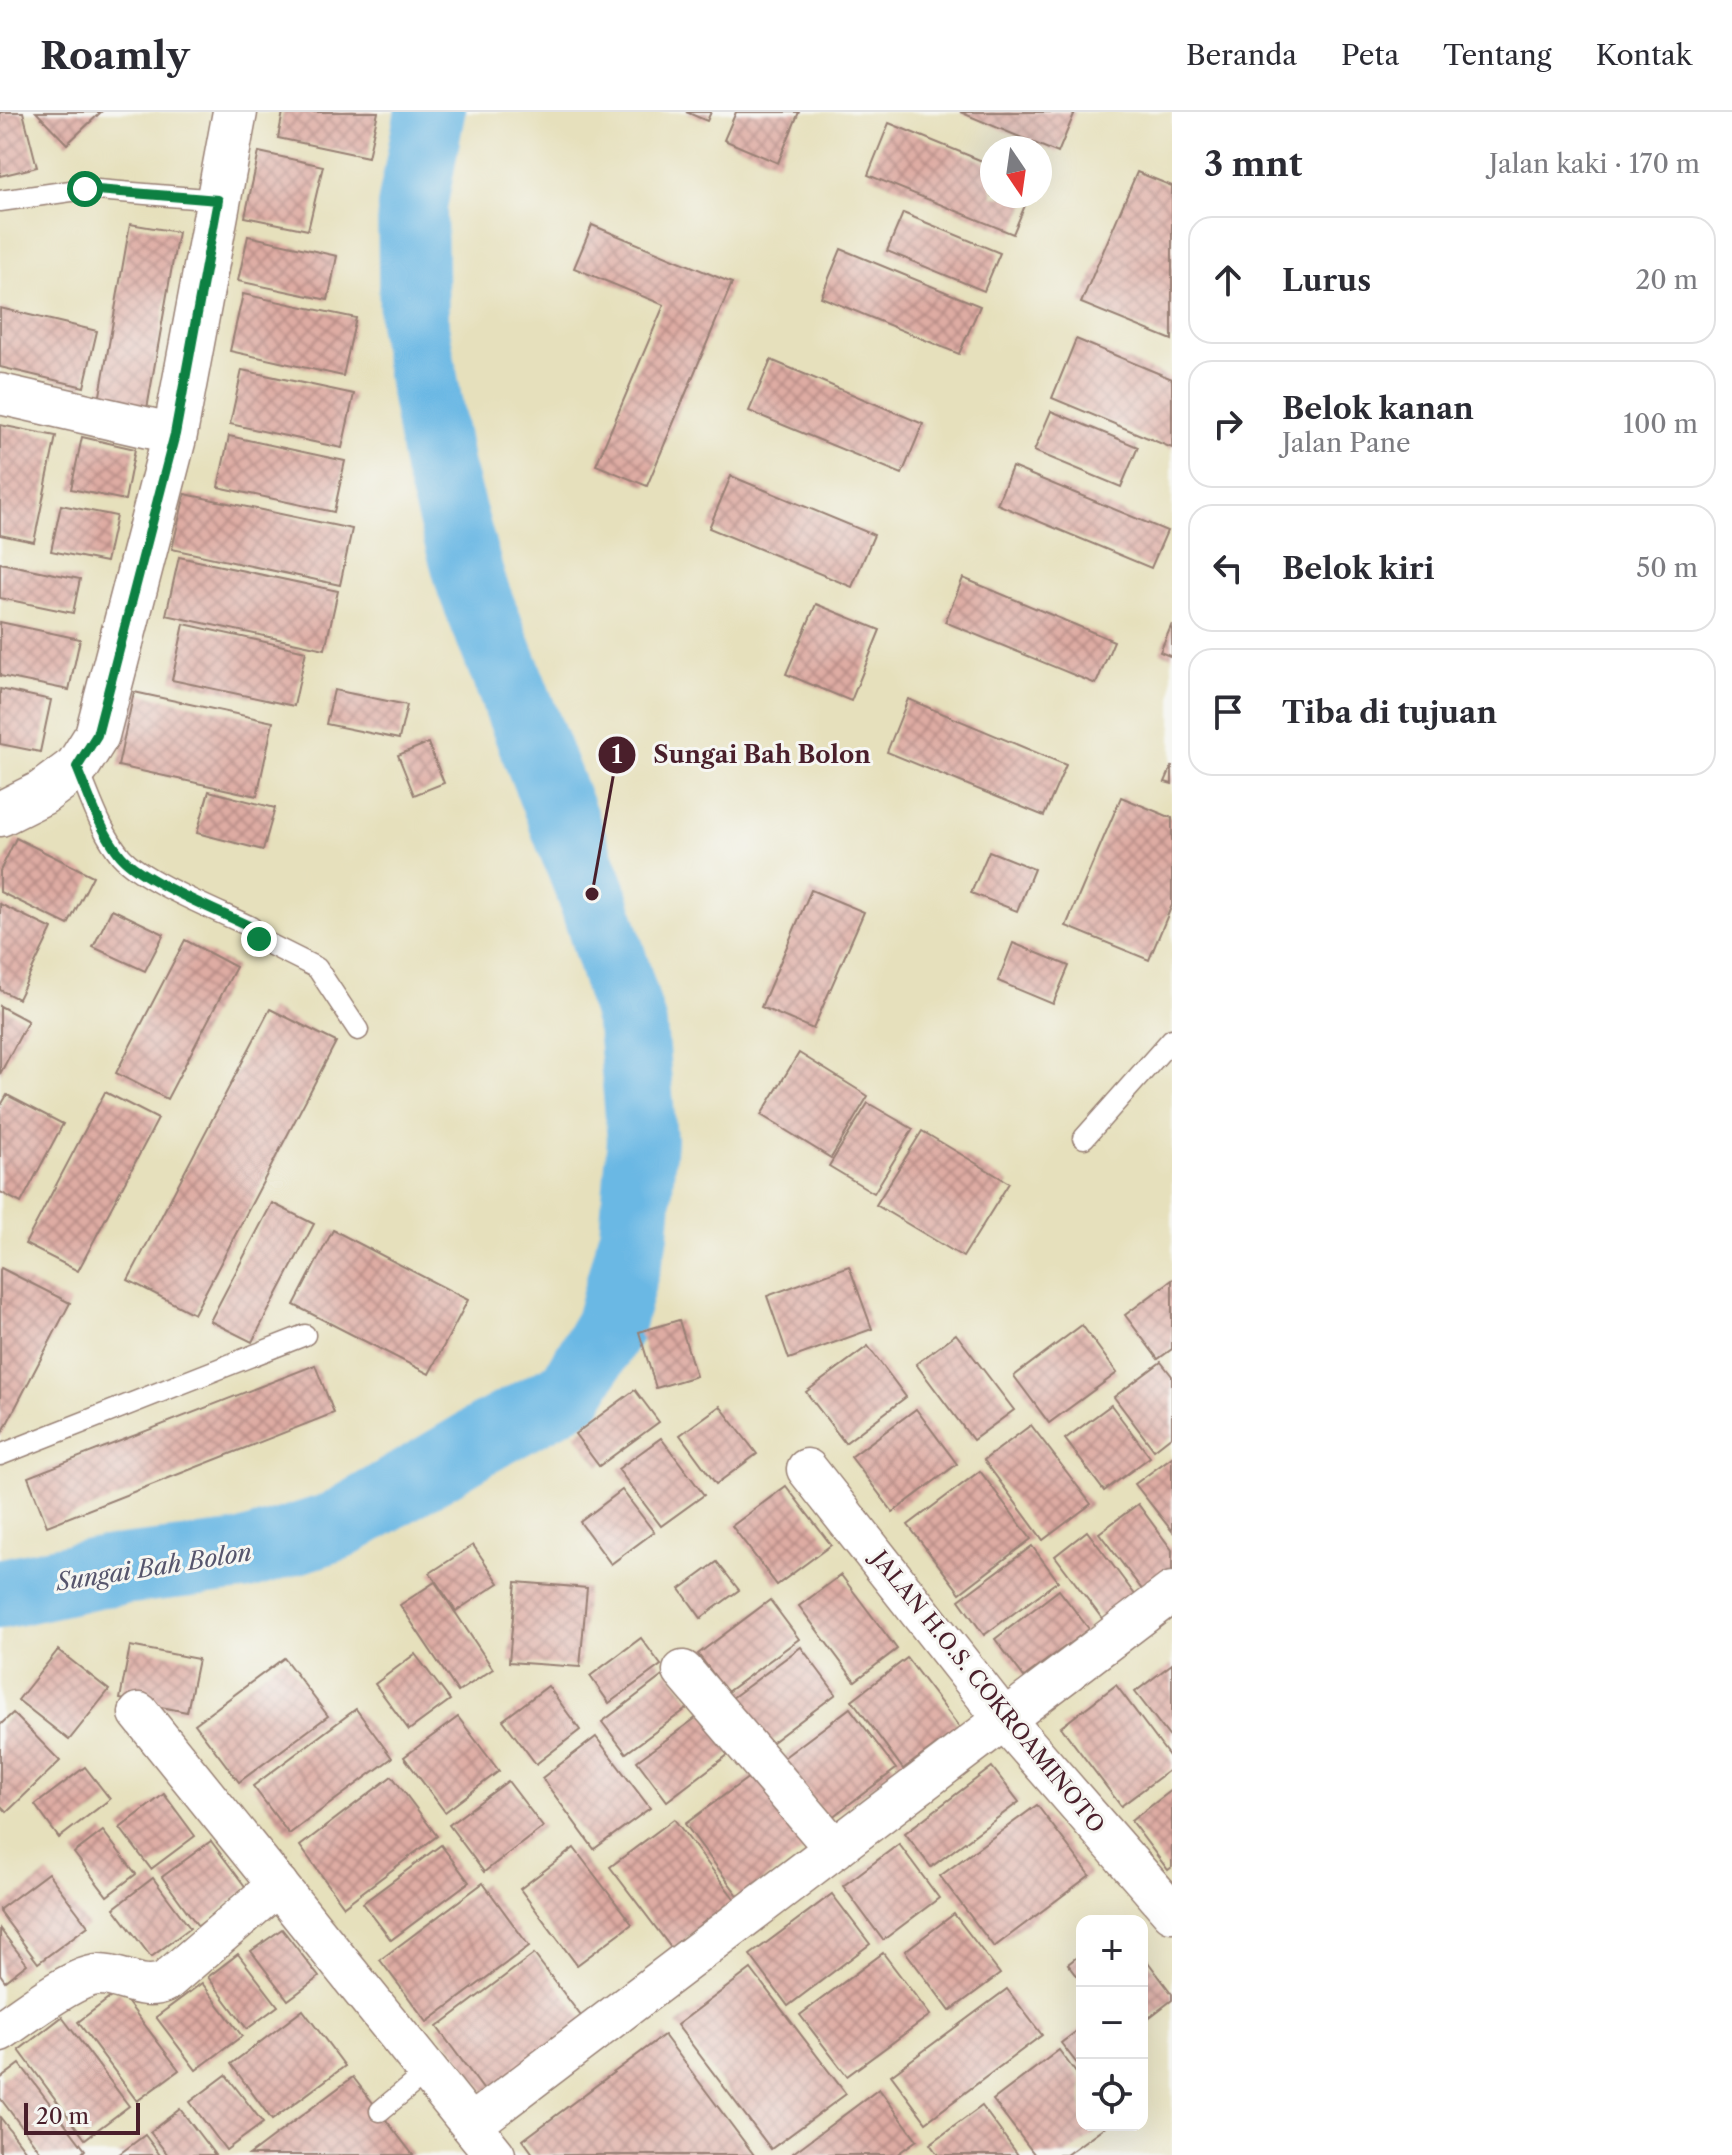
<!DOCTYPE html>
<html lang="id">
<meta charset="utf-8">
<style>
body{margin:0;font-family:"Libre Caslon Text",serif;background:#f2f2f3;color:#2b2b33}
.controls{position:absolute;right:24px;bottom:24px;display:grid;overflow:hidden;border-radius:16px;box-shadow:0 8px 32px #0002}
.controls button{width:72px;height:72px;display:grid;place-items:center;padding:0;border:0;border-bottom:2px solid #e1e1e2;background:#fff;color:#2b2b33;font:40px sans-serif}
.compass{position:absolute;left:980px;top:24px;width:72px;height:72px;border-radius:50%;background:#fff;box-shadow:0 8px 32px #0002;rotate:167deg}
.scale{position:absolute;left:24px;bottom:20px;width:116px;box-sizing:border-box;padding-left:8px;border:4px solid #4a1f2b;border-top:0;font-size:22px;line-height:28px;white-space:nowrap;color:#4a1f2b;-webkit-text-stroke:6px #f6f6f2;paint-order:stroke}
.stop{position:absolute;width:24px;height:24px;margin:-18px;border:6px solid #0b8043;border-radius:50%;background:#fff}
.stop.end{background:#0b8043;border-color:#fff;box-shadow:0 2px 8px #0008}
.list{margin:0;padding:0;list-style:none}
h2{display:flex;justify-content:space-between;align-items:center;height:104px;margin:0;padding:0 32px;font-size:34px}
h2 small{font-size:26px;font-weight:400;color:#7c7c81}
.list li{display:grid;grid-template-columns:52px 1fr auto;gap:24px;align-items:center;box-sizing:border-box;height:128px;margin:0 16px 16px;padding:0 16px;border:2px solid #e1e1e2;border-radius:24px}
.list b{display:block;font-size:30px;white-space:nowrap}
.list p{margin:0;font-size:26px;white-space:nowrap;color:#7c7c81}
.list em{font-size:26px;font-style:normal;color:#7c7c81}
.icon{flex:none;width:44px;height:44px;fill:none;stroke:currentColor;stroke-width:2;stroke-linecap:round;stroke-linejoin:round}
.map{position:relative;flex:none;width:1172px;height:2043px;overflow:hidden}
header{display:flex;align-items:center;gap:48px;box-sizing:border-box;height:112px;padding:0 40px;background:#fff;border-bottom:2px solid #e1e1e2}
header strong{font-size:38px}
nav{display:flex;gap:44px;margin-inline-start:auto;font-size:28px}
main{display:flex}
aside{flex:1;background:#fff}
.map>svg:first-child{display:block}
.lines{fill:none;stroke-linecap:round;stroke-linejoin:round}
.river{stroke:#6bb8e4;stroke-width:70}
.building{fill:url(#building-cross-hatch)}
.service-casing{stroke:#988074;stroke-width:23}
.minor-casing{stroke:#988074;stroke-width:43}
.tertiary-casing{stroke:#988074;stroke-width:47}
.service{stroke:#fff;stroke-width:20}
.minor{stroke:#fff;stroke-width:40}
.tertiary{stroke:#fff;stroke-width:44}
.route{stroke:#0b8043;stroke-width:10}
.labels{text-anchor:middle;dominant-baseline:central;stroke-width:6;stroke-linejoin:round;paint-order:stroke}
.street-label{font-size:22px;fill:#4a1f2b;stroke:#f6f6f2}
.water-label{font-size:24px;font-style:italic;fill:#56556c;stroke:#f6f6f2}
.leader{fill:none;stroke:#4a1f2b;stroke-width:3}
.callout-dot{fill:#4a1f2b;stroke:#f6f6f2;stroke-width:3}
.mark-label{font-size:24px;text-anchor:middle;font-weight:bold;fill:#fff}
.callout-label{font-size:24px;text-anchor:middle;font-weight:bold;fill:#4a1f2b;stroke:#f6f6f2;stroke-width:6;stroke-linejoin:round;paint-order:stroke}
</style>
<header>
<strong>Roamly</strong>
<nav><a>Beranda</a><a>Peta</a><a>Tentang</a><a>Kontak</a></nav>
</header>
<main>
<div class="map">
<svg width="1172" height="2043" viewBox="0 0 1172 2043">
<defs>
<pattern id="building-cross-hatch" width="8" height="8" patternUnits="userSpaceOnUse" patternTransform="scale(2)"><rect width="8" height="8" fill="#deaca3"/><path d="M0 0l8 8M0 8l8-8" fill="none" stroke="#b68b85"/></pattern>
</defs>
<rect width="100%" height="100%" fill="#f6f6f2"/>
<filter id="ink" filterUnits="userSpaceOnUse"><feTurbulence type="fractalNoise" baseFrequency=".0125" numOctaves="2"/><feDisplacementMap in="SourceGraphic" scale="16" xChannelSelector="R" yChannelSelector="G"/><feConvolveMatrix kernelMatrix="1 2 1 2 8 2 1 2 1" color-interpolation-filters="sRGB"/></filter>
<filter id="wash" filterUnits="userSpaceOnUse"><feTurbulence type="fractalNoise" baseFrequency=".006" numOctaves="4" result="noise"/><feDisplacementMap in="SourceGraphic" scale="32" xChannelSelector="R" yChannelSelector="G"/><feGaussianBlur stdDeviation="1.8" result="paint"/><feColorMatrix in="noise" values="0 0 0 0 0 0 0 0 0 0 0 0 0 0 0 0 0 1.4 0 .05"/><feComposite in="paint" operator="in"/></filter>
<g filter="url(#wash)">
<rect width="100%" height="100%" fill="#e6e0bc"/>
<g class="lines">
<polyline class="river" points="0,1482 96,1461 243,1444 337,1414 478,1330 571,1279 609,1214 634,1122 642,1028 632,914 592,782 472,474 439,356 414,216 412,95 430,0"/>
</g>
<g id="blocks">
<g class="building">
<polygon points="0,0 23,0 37,55 0,64"/>
<polygon points="36,0 101,0 67,32"/>
<polygon points="283,0 378,0 368,45 278,26"/>
<polygon points="686,0 711,0 707,9"/>
<polygon points="736,0 799,0 778,51 724,28"/>
<polygon points="960,0 1075,0 1058,41"/>
<polygon points="889,11 992,53 992,84 1029,84 1013,122 868,63"/>
<polygon points="259,40 323,54 308,118 245,105"/>
<polygon points="1137,60 1172,74 1172,228 1081,191"/>
<polygon points="903,101 1000,141 984,179 887,139"/>
<polygon points="130,112 178,120 147,297 99,289"/>
<polygon points="592,113 732,171 647,374 596,353 664,193 574,156"/>
<polygon points="248,124 337,144 328,188 238,169"/>
<polygon points="841,137 980,194 959,242 821,185"/>
<polygon points="243,182 356,206 343,264 230,239"/>
<polygon points="0,196 97,219 84,275 0,255"/>
<polygon points="1076,227 1172,267 1172,336 1052,286"/>
<polygon points="771,248 923,312 902,362 749,299"/>
<polygon points="242,258 354,282 342,336 230,312"/>
<polygon points="1051,299 1138,335 1121,375 1034,339"/>
<polygon points="0,313 56,324 34,430 0,423"/>
<polygon points="229,324 345,349 334,400 218,375"/>
<polygon points="82,325 135,337 125,388 71,377"/>
<polygon points="1012,355 1167,419 1151,456 997,392"/>
<polygon points="731,364 874,423 852,475 709,416"/>
<polygon points="185,382 352,417 340,473 172,437"/>
<polygon points="61,393 116,404 106,450 51,439"/>
<polygon points="179,445 338,479 325,537 166,503"/>
<polygon points="0,451 80,467 73,501 0,486"/>
<polygon points="963,466 1114,529 1096,572 945,510"/>
<polygon points="816,492 880,518 851,589 786,562"/>
<polygon points="0,510 80,527 69,578 0,564"/>
<polygon points="184,512 306,539 294,594 172,568"/>
<polygon points="1172,512 1172,545 1160,540"/>
<polygon points="0,577 51,588 40,640 0,632"/>
<polygon points="334,578 407,593 399,627 326,612"/>
<polygon points="134,580 273,610 257,684 118,654"/>
<polygon points="908,587 1066,653 1044,704 887,640"/>
<polygon points="428,631 444,671 414,683 398,643"/>
<polygon points="1172,654 1172,672 1165,670"/>
<polygon points="209,679 275,696 263,738 197,721"/>
<polygon points="1121,685 1172,706 1172,793 1149,848 1066,814"/>
<polygon points="16,726 93,764 68,813 0,780 0,759"/>
<polygon points="989,739 1034,757 1017,799 971,781"/>
<polygon points="811,778 864,800 813,917 761,895"/>
<polygon points="0,792 52,817 18,887 0,878"/>
<polygon points="112,797 164,822 145,859 93,835"/>
<polygon points="185,828 236,855 167,987 116,961"/>
<polygon points="1013,831 1069,854 1053,892 998,869"/>
<polygon points="0,894 28,909 0,962"/>
<polygon points="270,897 336,930 194,1202 128,1168"/>
<polygon points="799,941 868,984 831,1046 761,1003"/>
<polygon points="105,980 158,1007 78,1159 25,1132"/>
<polygon points="7,983 63,1012 21,1091 0,1080 0,995"/>
<polygon points="868,991 913,1017 874,1081 829,1054"/>
<polygon points="922,1019 1009,1071 963,1145 876,1093"/>
<polygon points="272,1091 314,1112 252,1230 210,1209"/>
<polygon points="333,1118 468,1188 429,1262 294,1193"/>
<polygon points="849,1154 872,1217 789,1247 767,1184"/>
<polygon points="1,1156 70,1191 0,1325 0,1158"/>
<polygon points="1172,1168 1172,1237 1158,1247 1125,1203"/>
<polygon points="679,1208 696,1264 656,1276 639,1220"/>
<polygon points="1082,1213 1117,1261 1049,1311 1014,1264"/>
<polygon points="956,1222 1014,1298 973,1328 916,1252"/>
<polygon points="868,1234 906,1285 845,1331 806,1280"/>
<polygon points="1161,1250 1172,1264 1172,1324 1154,1338 1114,1285"/>
<polygon points="315,1253 334,1301 47,1414 28,1365"/>
<polygon points="635,1278 659,1310 599,1354 575,1322"/>
<polygon points="1111,1293 1150,1345 1104,1379 1065,1327"/>
<polygon points="720,1294 757,1342 716,1372 680,1323"/>
<polygon points="916,1297 957,1352 893,1400 851,1345"/>
<polygon points="1031,1313 1091,1392 1043,1428 984,1348"/>
<polygon points="661,1326 704,1383 661,1414 618,1357"/>
<polygon points="1172,1345 1172,1419 1135,1372"/>
<polygon points="980,1359 1031,1427 960,1481 908,1413"/>
<polygon points="786,1374 831,1433 777,1473 732,1414"/>
<polygon points="622,1378 654,1420 611,1452 580,1410"/>
<polygon points="1138,1392 1172,1438 1172,1465 1147,1484 1099,1421"/>
<polygon points="1087,1419 1136,1484 1104,1509 1055,1444"/>
<polygon points="473,1433 499,1471 456,1499 430,1461"/>
<polygon points="1032,1434 1058,1469 984,1523 959,1488"/>
<polygon points="717,1450 739,1478 701,1506 680,1477"/>
<polygon points="841,1463 897,1537 855,1569 799,1494"/>
<polygon points="435,1470 493,1557 458,1580 400,1493"/>
<polygon points="516,1470 587,1476 580,1555 509,1550"/>
<polygon points="1059,1478 1089,1517 1024,1565 995,1527"/>
<polygon points="770,1488 799,1527 727,1580 698,1542"/>
<polygon points="641,1526 661,1553 609,1591 590,1564"/>
<polygon points="130,1534 198,1547 187,1600 120,1587"/>
<polygon points="801,1535 836,1582 764,1636 728,1589"/>
<polygon points="58,1538 109,1578 69,1628 18,1588"/>
<polygon points="415,1542 450,1588 409,1618 375,1572"/>
<polygon points="284,1546 328,1604 239,1670 195,1612"/>
<polygon points="907,1546 960,1616 903,1657 852,1588"/>
<polygon points="1172,1552 1172,1628 1135,1580"/>
<polygon points="669,1559 693,1592 626,1641 602,1610"/>
<polygon points="1116,1573 1172,1648 1172,1656 1121,1694 1061,1615"/>
<polygon points="548,1574 580,1618 536,1652 503,1608"/>
<polygon points="850,1596 896,1657 828,1708 782,1647"/>
<polygon points="356,1597 392,1646 289,1722 253,1674"/>
<polygon points="704,1600 733,1639 667,1689 637,1649"/>
<polygon points="13,1601 60,1649 7,1700 0,1693 0,1613"/>
<polygon points="458,1605 499,1659 445,1700 404,1645"/>
<polygon points="596,1625 650,1696 594,1737 542,1666"/>
<polygon points="85,1655 110,1687 59,1726 35,1693"/>
<polygon points="992,1655 1019,1690 931,1755 905,1721"/>
<polygon points="760,1657 815,1730 740,1786 685,1712"/>
<polygon points="392,1664 437,1724 344,1794 300,1734"/>
<polygon points="508,1669 543,1715 484,1760 449,1713"/>
<polygon points="1172,1678 1172,1755 1168,1758 1131,1709"/>
<polygon points="164,1682 195,1724 151,1757 120,1716"/>
<polygon points="1037,1693 1090,1763 994,1835 940,1764"/>
<polygon points="674,1707 736,1789 672,1837 610,1755"/>
<polygon points="103,1719 136,1762 107,1784 74,1741"/>
<polygon points="211,1729 247,1777 198,1814 162,1765"/>
<polygon points="899,1732 939,1786 883,1828 843,1774"/>
<polygon points="441,1733 469,1770 391,1828 363,1791"/>
<polygon points="574,1736 632,1812 577,1853 520,1777"/>
<polygon points="48,1761 88,1814 38,1851 0,1800 0,1797"/>
<polygon points="153,1766 190,1816 151,1845 114,1796"/>
<polygon points="483,1771 529,1834 427,1910 380,1848"/>
<polygon points="832,1782 870,1832 788,1894 750,1843"/>
<polygon points="954,1802 1000,1862 950,1899 905,1839"/>
<polygon points="0,1817 27,1852 5,1869 0,1862"/>
<polygon points="282,1817 319,1865 288,1888 251,1839"/>
<polygon points="883,1841 930,1903 847,1964 800,1903"/>
<polygon points="1082,1841 1082,1870 1068,1852"/>
<polygon points="238,1842 278,1894 247,1917 208,1865"/>
<polygon points="534,1842 584,1908 486,1981 437,1915"/>
<polygon points="1142,1842 1172,1882 1172,1888 1142,1911"/>
<polygon points="751,1857 846,1982 771,2037 677,1913"/>
<polygon points="202,1871 242,1924 196,1958 156,1905"/>
<polygon points="1007,1877 1042,1923 926,2010 891,1963"/>
<polygon points="119,1879 179,1958 137,1989 78,1910"/>
<polygon points="303,1898 345,1954 272,2008 231,1952"/>
<polygon points="62,1905 129,1994 85,2027 19,1938"/>
<polygon points="1082,1915 1082,1958 1061,1931"/>
<polygon points="664,1923 754,2043 534,2043 523,2028"/>
<polygon points="1059,1938 1082,1969 1082,2013 1107,2013 1066,2043 1035,2043 993,1988"/>
<polygon points="20,1952 85,2038 80,2043 43,2043 0,1986 0,1967"/>
<polygon points="226,1963 263,2011 226,2038 190,1990"/>
<polygon points="353,1965 413,2043 249,2043"/>
<polygon points="879,1977 917,2028 896,2043 795,2043 793,2041"/>
<polygon points="982,1994 1018,2043 938,2043 930,2032"/>
<polygon points="180,1997 215,2043 168,2043 150,2020"/>
<polygon points="0,2005 29,2043 0,2043"/>
<polygon points="145,2023 160,2043 118,2043"/>
</g>
</g>
</g>
<g filter="url(#ink)">
<use href="#blocks" fill-opacity="0" stroke="#988074" stroke-width="2"/>
<g class="lines">
<g class="service-casing">
<g id="service">
<polyline points="0,89 85,77 218,88"/>
<path d="M77,655C90,684 100,719 121,744C143,769 218,799 251,815L259,827L317,856L358,918"/>
<polyline points="1084,1026 1172,927"/>
<polyline points="0,1343 305,1223"/>
<polyline points="380,1999 428,1959"/>
</g>
</g>
<g class="minor-casing">
<g id="minor">
<polyline points="0,282 175,322"/>
<polyline points="807,1357 1004,1607 1172,1800"/>
<polyline points="683,1559 835,1737"/>
<polyline points="139,1601 495,2043"/>
<path d="M0,1919C23,1904 73,1864 98,1863C122,1862 141,1880 165,1870L278,1773"/>
<polyline points="471,2013 1172,1480"/>
</g>
</g>
<g class="tertiary-casing">
<polyline id="tertiary" points="0,702 42,681 77,655 97,623 175,322 235,0"/>
</g>
<use href="#service" class="service"/>
<use href="#minor" class="minor"/>
<use href="#tertiary" class="tertiary"/>
</g>
</g>
<g class="lines" filter="url(#ink)">
<path class="route" d="M85,77L218,88L175,322L97,623L77,655C89,684 100,719 121,744C143,769 218,799 251,815L259,827"/>
</g>
<g class="labels">
<g class="street-label">
<text transform="translate(988 1580) rotate(51)">JALAN H.O.S. COKROAMINOTO</text>
</g>
<g class="water-label">
<text transform="translate(154 1455) rotate(-9)">Sungai Bah Bolon</text>
</g>
</g>
<path class="leader" d="M592 782L617 643"/>
<g class="callout-dot">
<circle cx="592" cy="782" r="8"/>
<circle cx="617" cy="643" r="20"/>
</g>
<g class="mark-label">
<text x="617" y="651">1</text>
</g>
<g class="callout-label">
<text x="762" y="651">Sungai Bah Bolon</text>
</g>
</svg>
<div class="controls">
<button>+</button>
<button>−</button>
<button><svg class="icon" aria-label="locate" viewBox="0 0 24 24"><circle cx="12" cy="12" r="6"/><path d="M12 2v4M12 18v4M2 12h4M18 12h4"/></svg></button>
</div>
<svg class="compass" viewBox="-18 -18 36 36"><path d="M0-13l5 13h-10z" fill="#e53935"/><path d="M0 13l5-13h-10z" fill="#7c7c81"/></svg>
<div class="scale">20 m</div>
<div class="stop" style="left:85px;top:77px"></div>
<div class="stop end" style="left:259px;top:827px"></div>
</div>
<aside>
<h2>3 mnt<small>Jalan kaki · 170 m</small></h2>
<ul class="list">
<li><svg class="icon" aria-label="ahead" viewBox="0 0 24 24"><path d="M12 20V5M6 11l6-6 6 6"/></svg><div><b>Lurus</b></div><em>20 m</em></li>
<li><svg class="icon" aria-label="right" viewBox="0 0 24 24"><path d="M7 20v-9h11M14 6l5 5-5 5"/></svg><div><b>Belok kanan</b><p>Jalan Pane</p></div><em>100 m</em></li>
<li><svg class="icon" aria-label="left" viewBox="0 0 24 24"><path d="M17 20v-9H6M10 6l-5 5 5 5"/></svg><div><b>Belok kiri</b></div><em>50 m</em></li>
<li><svg class="icon" aria-label="arrive" viewBox="0 0 24 24"><path d="M6 21V4h12l-3 4 3 4H6"/></svg><div><b>Tiba di tujuan</b></div></li>
</ul>
</aside>
</main>
